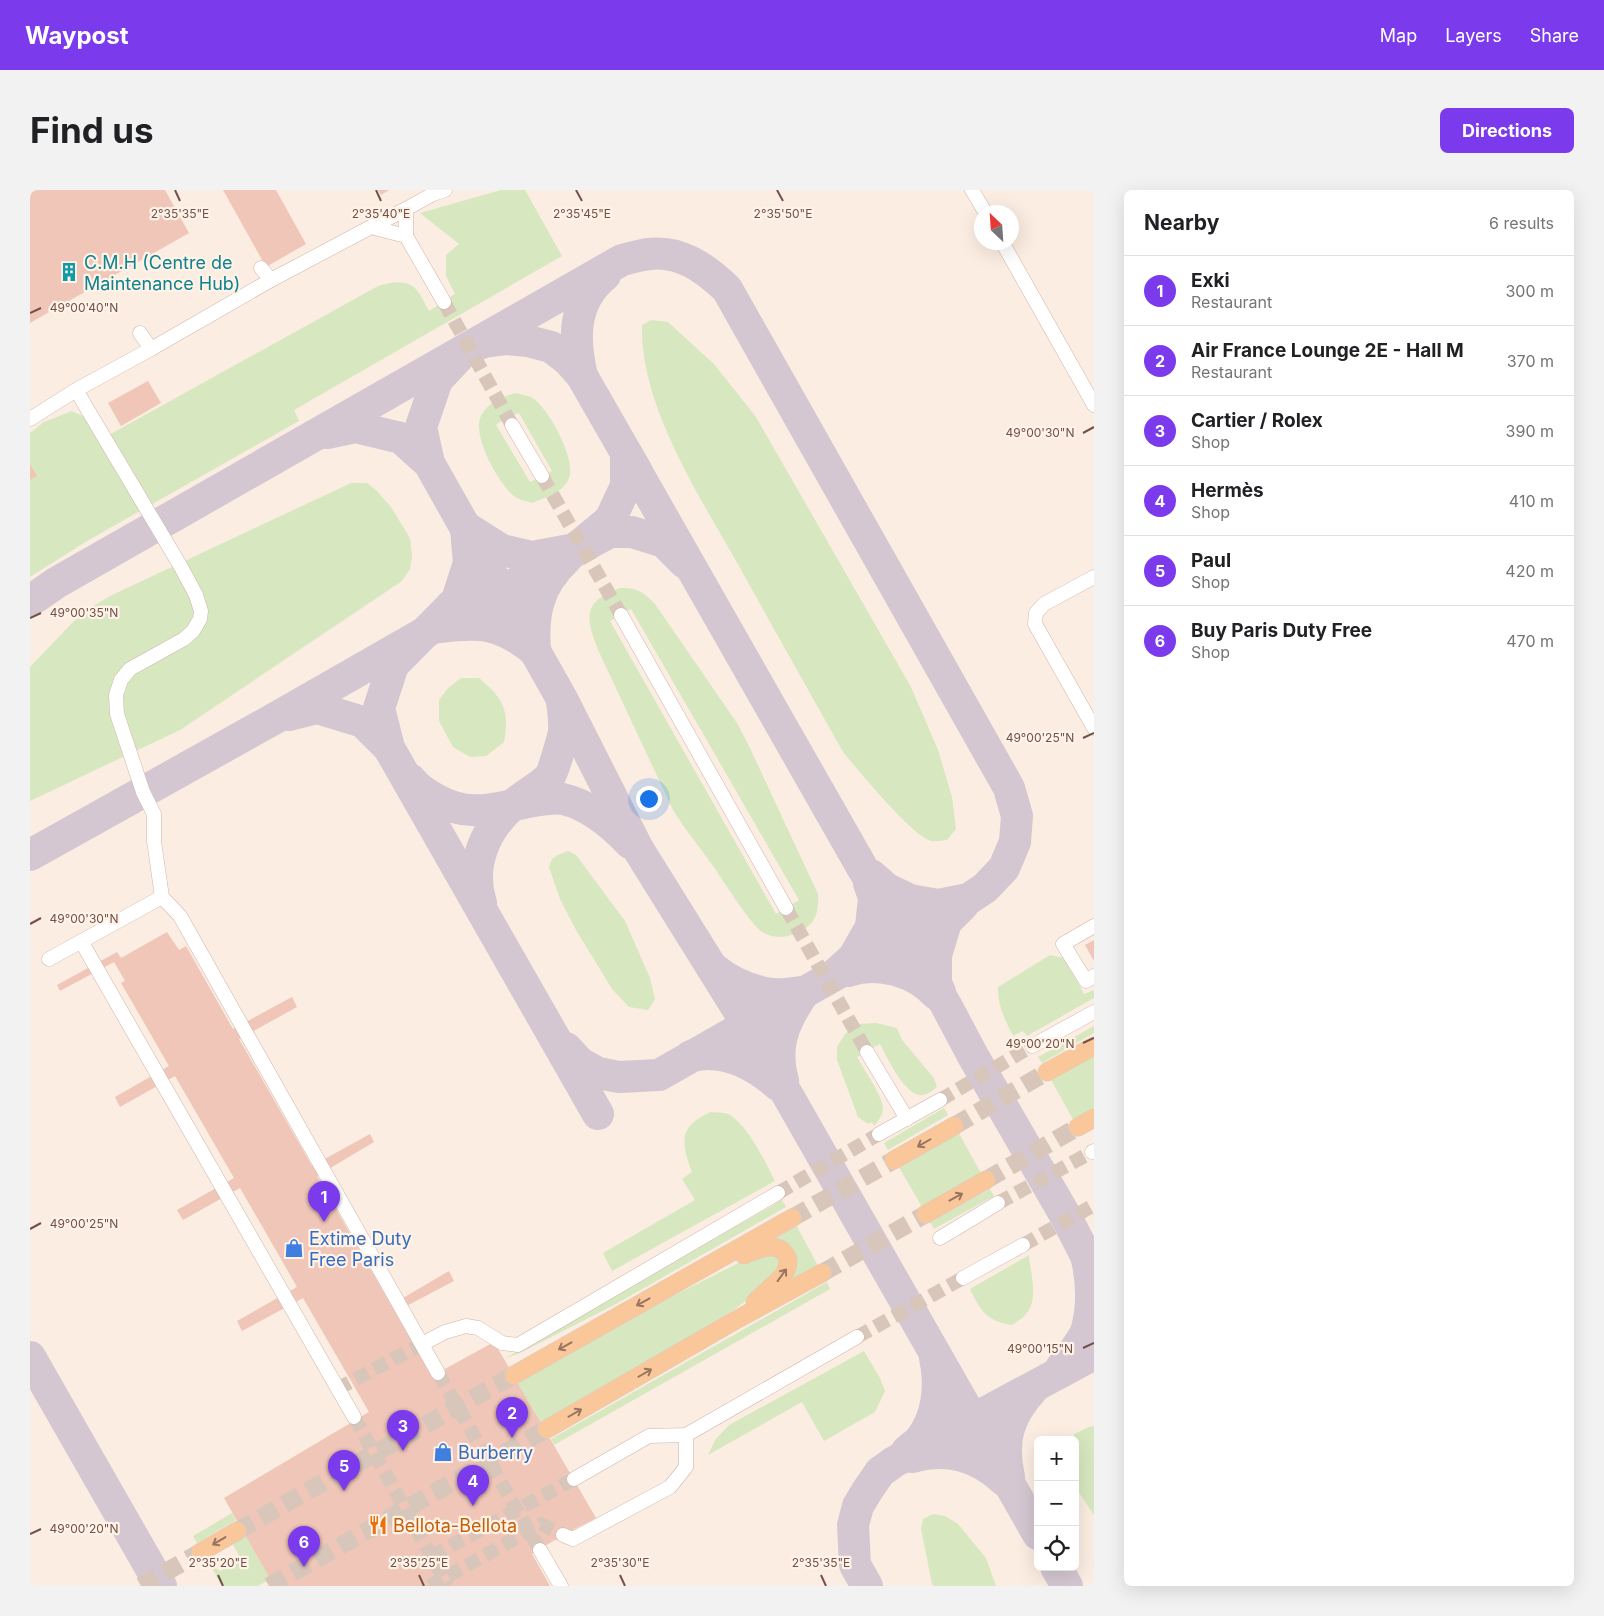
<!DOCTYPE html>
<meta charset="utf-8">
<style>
body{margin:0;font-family:Inter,sans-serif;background:#f2f2f2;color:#202124}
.controls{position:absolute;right:15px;bottom:15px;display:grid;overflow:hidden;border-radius:8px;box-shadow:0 5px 20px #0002}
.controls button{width:45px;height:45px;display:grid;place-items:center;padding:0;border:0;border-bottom:1px solid #e0e0e0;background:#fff;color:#202124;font:25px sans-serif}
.compass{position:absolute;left:944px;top:15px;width:45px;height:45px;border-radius:50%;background:#fff;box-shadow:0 5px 20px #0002;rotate:335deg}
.you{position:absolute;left:618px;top:608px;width:18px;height:18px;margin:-12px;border:4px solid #fff;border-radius:50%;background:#1a73e8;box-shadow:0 0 0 8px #1a73e833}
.badge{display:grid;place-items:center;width:32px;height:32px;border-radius:50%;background:#7c3aed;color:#fff;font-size:16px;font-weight:700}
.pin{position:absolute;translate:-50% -41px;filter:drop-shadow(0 1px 2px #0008)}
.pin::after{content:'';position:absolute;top:26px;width:18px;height:15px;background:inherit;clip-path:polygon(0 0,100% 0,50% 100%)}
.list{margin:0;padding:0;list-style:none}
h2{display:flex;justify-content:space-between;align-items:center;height:65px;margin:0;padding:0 20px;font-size:21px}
h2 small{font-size:16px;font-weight:400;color:#757577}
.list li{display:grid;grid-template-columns:32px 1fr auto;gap:15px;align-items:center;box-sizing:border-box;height:70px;padding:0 20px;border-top:1px solid #e0e0e0}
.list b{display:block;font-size:19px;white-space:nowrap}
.list p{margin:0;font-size:16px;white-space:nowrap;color:#757577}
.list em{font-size:16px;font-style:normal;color:#757577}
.icon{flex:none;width:28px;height:28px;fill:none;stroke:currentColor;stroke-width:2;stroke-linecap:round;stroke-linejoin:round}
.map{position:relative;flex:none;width:1064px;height:1396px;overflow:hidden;border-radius:8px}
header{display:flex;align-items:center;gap:30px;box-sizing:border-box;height:70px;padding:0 25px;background:#7c3aed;color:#fff}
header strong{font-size:24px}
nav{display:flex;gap:28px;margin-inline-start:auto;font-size:18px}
.intro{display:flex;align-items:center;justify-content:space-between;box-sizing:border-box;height:120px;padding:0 30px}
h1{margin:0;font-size:35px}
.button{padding:12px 22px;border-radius:8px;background:#7c3aed;color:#fff;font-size:18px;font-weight:700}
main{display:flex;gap:30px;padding:0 30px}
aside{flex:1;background:#fff;border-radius:8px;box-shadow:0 5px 20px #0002}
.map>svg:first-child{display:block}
.green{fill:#d7e8c0;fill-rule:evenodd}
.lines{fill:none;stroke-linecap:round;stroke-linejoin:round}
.taxiway{stroke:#d4c7d2;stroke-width:32}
.building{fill:#f0c6b9}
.minor-tunnel{stroke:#d9c6bb;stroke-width:14;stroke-dasharray:14 7;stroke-linecap:butt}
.major-tunnel{stroke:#d9c6bb;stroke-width:18;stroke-dasharray:18 9;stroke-linecap:butt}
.minor-casing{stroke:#ceb5ab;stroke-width:15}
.major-casing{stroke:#d8cecc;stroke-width:19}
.minor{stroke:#fff;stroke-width:14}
.major{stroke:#f9c79a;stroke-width:18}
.oneway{stroke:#9a7461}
.ticks{fill:none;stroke:#725149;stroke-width:2}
.labels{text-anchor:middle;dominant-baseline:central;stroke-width:4.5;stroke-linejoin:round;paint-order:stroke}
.culture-label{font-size:18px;fill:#0d838f;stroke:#fff2e7;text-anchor:start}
.shop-label{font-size:18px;fill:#366cbe;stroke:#fff2e7;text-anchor:start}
.food-label{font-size:18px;fill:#c56008;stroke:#fff2e7;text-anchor:start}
.ticks-label{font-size:12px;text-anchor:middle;fill:#725149;stroke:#fff2e7;stroke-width:4.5;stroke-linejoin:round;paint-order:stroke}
</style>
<header>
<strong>Waypost</strong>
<nav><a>Map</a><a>Layers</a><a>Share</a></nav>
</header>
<div class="intro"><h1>Find us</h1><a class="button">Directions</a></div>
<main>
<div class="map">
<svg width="1064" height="1396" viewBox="0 0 1064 1396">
<rect width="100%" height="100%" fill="#fbede1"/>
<g class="green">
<path d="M471,0H495L532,66L264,220L269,231L57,351L0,387V243L14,232L42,221L57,228L68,251L348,96C363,92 379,88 389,103C393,109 396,116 399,121L425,104L416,86V65L429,54L390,23Z"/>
<path d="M621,130L638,132L684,174L726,227L881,497L908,560L922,607L926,639L917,650C912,650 906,652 901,651C881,645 829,581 813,562C779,501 744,439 710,378C671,308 610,217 612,135Z"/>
<path d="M486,203C490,204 496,205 501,207C517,215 547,270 539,288C533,303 516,307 502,313C497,311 488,310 484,306C469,295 441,244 451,226C459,211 471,207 486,203ZM489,223L522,281L500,292L466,235L478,227Z"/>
<polygon points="321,293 337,293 347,301 361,317 380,348 382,366 380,379 372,391 150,540 0,611 0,477 42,433 60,418 80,406"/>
<path d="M590,398C607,397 614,402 625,414L707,533L719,556L788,704C789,719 787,732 773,740C760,747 748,750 734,743C721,736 693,690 683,676C670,657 655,640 643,620L569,462C556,429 551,412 590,398ZM601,419L769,710L746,724L580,431Z"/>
<path d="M431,488H449C473,508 480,521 474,552L456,566L440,567L423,557L409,531V510L418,498Z"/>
<polygon points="538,661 546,665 595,731 620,788 625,809 618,820 599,817 582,799 546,740 530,709 519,677 522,669 528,665"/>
<path d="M1020,765L1034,768L1054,804L1064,800V808L997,846L993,841L983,846C976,832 967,814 968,797Z"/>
<path d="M846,833L867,838L872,850L904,888L907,897C902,901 896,906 889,905C873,902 857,867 850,854L827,867C833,878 853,907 853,918C853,925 848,931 844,936L842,932L838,934L828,927L807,870V857L815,844L829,834Z"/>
<polygon points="1064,836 1064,843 1012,873 1008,867"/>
<polygon points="1064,863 1064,919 1044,931 1020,888"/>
<polygon points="914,918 918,925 858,960 854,953"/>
<path d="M681,922C687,923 696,922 700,925C718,936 736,973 745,991L582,1081L573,1063L665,1010L652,989L662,982C651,953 648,936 681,922Z"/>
<polygon points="927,940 951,983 892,1017 867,974"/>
<polygon points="960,999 964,1006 904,1039 900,1032"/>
<polygon points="752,1010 756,1017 586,1114 490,1163 474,1169"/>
<polygon points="765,1033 788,1076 759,1092 761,1083 735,1051"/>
<polygon points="747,1064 753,1075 743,1090 705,1119 580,1194 511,1233 486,1191 604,1126 720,1067"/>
<path d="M999,1065C1000,1083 1010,1110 995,1125C992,1129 986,1132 982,1135C957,1132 950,1120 940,1099Z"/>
<polygon points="797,1092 800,1099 524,1255 521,1249"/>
<polygon points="834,1161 850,1188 855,1201 845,1222 794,1251 772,1212 678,1265 685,1250 699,1235"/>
<polygon points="1064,1236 1064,1325 1048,1301 1045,1293 1045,1250 1042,1250 1044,1244 1059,1237"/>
<polygon points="202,1323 206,1330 167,1353 163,1346"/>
<polygon points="903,1324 915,1326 928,1334 956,1368 966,1396 904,1396 902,1394 891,1339 893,1329"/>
<polygon points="215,1345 240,1389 228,1396 192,1396 179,1373 190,1381 211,1369 202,1353"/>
</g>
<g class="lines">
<g class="taxiway">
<path d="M552,186C543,148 543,111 575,85"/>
<polyline points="297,243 325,237 371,248 399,273 532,509 608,659 717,834 1008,1344"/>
<polyline points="596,263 833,679 916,815 943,866 1035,1025 1064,1081"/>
<polyline points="399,273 391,237 407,190 436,159 454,152 477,149 498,151 521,157 538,170 552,186 607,282"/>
<polyline points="437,338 472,360 502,367 545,359 580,330 596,296 596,263"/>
<path d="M0,411L26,393L592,70C601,68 610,65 619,64C650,60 675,78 697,99L979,598L987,626L985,652L974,678L955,698L940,708L803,786"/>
<path d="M410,437C452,432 470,433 504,460"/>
<path d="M505,461C502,423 508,395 537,368"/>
<polyline points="259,525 287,518 333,532 359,558 568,924"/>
<polyline points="359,558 349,518 363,475 427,410 439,373 436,339"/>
<path d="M381,590C388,599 395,603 405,609C439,628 462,619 498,612C509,610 522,607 533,609C559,615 582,634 600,653"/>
<polyline points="0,665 242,530 396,442 580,342 602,342 634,352 655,373"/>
<polyline points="841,685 857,699 880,710 908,715 933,710"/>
<path d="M451,713C439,676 455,638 484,614C493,606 514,594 520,586C523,582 533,548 534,542C535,532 533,521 532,511"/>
<path d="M684,779C700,792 721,801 742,804C752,805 763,803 774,802"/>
<path d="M818,781C848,771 885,781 906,804"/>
<polyline points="910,802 906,793 906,765 916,732 933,715"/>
<polyline points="536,858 550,873 568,883 589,887 629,885 803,786 824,767 841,737 844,708 839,693"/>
<path d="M661,866C694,858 724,874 748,895"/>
<path d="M753,891C743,855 754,832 774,802"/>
<polyline points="0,1167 131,1396"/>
<path d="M1031,1178C1039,1167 1050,1155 1056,1142C1064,1115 1062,1088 1055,1061"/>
<path d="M877,1261C880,1258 885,1255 889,1251C908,1229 911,1195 905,1168"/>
<path d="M882,1267C918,1257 948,1266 975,1291"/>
<path d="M979,1287C971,1251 978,1226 1003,1199"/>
<polyline points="1026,1377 1037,1396"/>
<polyline points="837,1396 825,1375 823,1335 828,1316 837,1301 850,1282 864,1272 1064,1164"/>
</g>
</g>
<g class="building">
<polygon points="0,0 135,0 159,43 0,133"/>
<polygon points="193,0 246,0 276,54 236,77"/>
<polygon points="348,0 359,0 351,5"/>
<polygon points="118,191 131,213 91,236 78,213"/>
<polygon points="0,274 7,286 0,290"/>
<polygon points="137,742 149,760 156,756 203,839 262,807 267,817 209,849 282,976 340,944 344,952 287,986 361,1115 419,1081 424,1091 365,1122 402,1186 464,1152 566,1328 533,1345 502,1364 520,1396 244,1396 194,1308 339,1222 273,1108 212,1141 207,1131 267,1097 210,998 153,1030 147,1020 204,988 145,886 90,917 85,907 139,876 91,793 95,791 84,772 30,801 27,795 87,762 91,768"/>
<polygon points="1064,750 1064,771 1055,755"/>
</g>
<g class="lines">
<g class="minor-tunnel">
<polyline points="414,112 482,235"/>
<polyline points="512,286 591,425"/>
<polyline points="756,718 837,862"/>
<polyline points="910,910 1002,856"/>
<polyline points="748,1003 849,944"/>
<polyline points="968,1013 1062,962"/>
<polyline points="993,1055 1064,1015"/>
<polyline points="827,1147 933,1088"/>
<polyline points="408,1183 510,1360"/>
<polyline points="307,1199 392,1154"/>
<polyline points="324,1227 418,1396"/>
<polyline points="402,1366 544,1289"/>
<polyline points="400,1396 511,1334 533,1345"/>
</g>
<g class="major-tunnel">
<polyline points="924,936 1017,882"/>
<polyline points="956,990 1048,937"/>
<polyline points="762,1028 864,970"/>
<polyline points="792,1083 896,1024"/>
<polyline points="207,1341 484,1185"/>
<polyline points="111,1396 171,1362"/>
<polyline points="239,1396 517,1239"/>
</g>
<g class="minor-casing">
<g id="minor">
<polyline points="942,0 955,22"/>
<polyline points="341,37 376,19"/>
<polyline points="376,46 376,19 403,4 415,0"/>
<polyline points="972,52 1064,215"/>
<polyline points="231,78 241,90 341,37 376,46 414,112"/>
<polyline points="110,143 121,159 241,90"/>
<polyline points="46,200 151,377 166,405 171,421 170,429 163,441 154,449 100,479 91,490 86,505 87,524 113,602 124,624 124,651 132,707 150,726 408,1183"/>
<polyline points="0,229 46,200 121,159"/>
<polyline points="482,235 512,286"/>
<polyline points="1064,387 1014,414 1006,423 1005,434 1064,538"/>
<polyline points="591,425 756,718"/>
<polyline points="1064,736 1033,754 1056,791 1064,786"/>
<polyline points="51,751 324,1227"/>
<polyline points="19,769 132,707"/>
<polyline points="1002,856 1064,822"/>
<polyline points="837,862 877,929"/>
<polyline points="849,944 910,910"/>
<polyline points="1062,962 1064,961"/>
<polyline points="910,1048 968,1013"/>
<polyline points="933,1088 993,1055"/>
<polyline points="392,1154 415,1142 436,1136 448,1138 472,1153 488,1155 748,1003"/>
<polyline points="544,1289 619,1246 656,1245 827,1147"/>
<polyline points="533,1345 543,1349 640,1297 656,1277 656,1245"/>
<polyline points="510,1360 531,1396"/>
</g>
</g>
<g class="major-casing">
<g id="major">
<polyline points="1017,882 1064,856"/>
<polyline points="1048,937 1064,928"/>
<polyline points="864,970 924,936"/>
<polyline points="896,1024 956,990"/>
<path d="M714,1065C726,1060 746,1050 756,1065C760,1071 757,1078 754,1085L725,1112"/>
<polyline points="484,1185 762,1028"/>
<polyline points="517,1239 704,1131 792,1083"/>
<polyline points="171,1362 207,1341"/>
</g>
</g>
<use href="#minor" class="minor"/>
<use href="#major" class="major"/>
</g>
<defs><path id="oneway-shaft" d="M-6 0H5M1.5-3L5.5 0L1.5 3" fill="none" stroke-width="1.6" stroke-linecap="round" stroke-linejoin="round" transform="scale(1.25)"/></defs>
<g class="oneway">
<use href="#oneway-shaft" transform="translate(894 953) rotate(150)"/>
<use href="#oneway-shaft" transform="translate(926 1007) rotate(-29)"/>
<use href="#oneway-shaft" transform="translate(752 1085) rotate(-54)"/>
<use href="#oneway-shaft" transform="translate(613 1112) rotate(151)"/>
<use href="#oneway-shaft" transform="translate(535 1156) rotate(151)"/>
<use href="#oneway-shaft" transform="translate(615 1183) rotate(-30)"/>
<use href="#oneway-shaft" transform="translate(545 1223) rotate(-30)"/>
<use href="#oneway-shaft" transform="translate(189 1351) rotate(149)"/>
</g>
<path class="ticks" d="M145,0L150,11M346,0L351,11M546,0L552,11M747,0L753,11M0,123L11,118M1053,243L1064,237M0,428L11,423M1053,548L1064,543M0,734L11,728M1053,853L1064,848M0,1039L11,1033M1053,1158L1064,1153M0,1344L11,1339M188,1385L193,1396M389,1385L394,1396M590,1385L595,1396M791,1385L796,1396"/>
<defs>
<g id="building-bare" transform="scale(1.5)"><path d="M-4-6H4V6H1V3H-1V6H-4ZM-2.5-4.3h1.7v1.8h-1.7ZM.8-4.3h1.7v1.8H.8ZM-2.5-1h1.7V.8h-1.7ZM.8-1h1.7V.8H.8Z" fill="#0f9aa8" stroke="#fff2e7" stroke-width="2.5" paint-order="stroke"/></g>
<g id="shop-bare" transform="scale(1.5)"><path d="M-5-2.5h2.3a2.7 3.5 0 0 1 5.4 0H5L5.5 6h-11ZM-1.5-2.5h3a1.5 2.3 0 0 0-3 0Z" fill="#3f7fe0" stroke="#fff2e7" stroke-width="2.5" paint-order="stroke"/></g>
<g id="restaurant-bare" transform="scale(1.5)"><path d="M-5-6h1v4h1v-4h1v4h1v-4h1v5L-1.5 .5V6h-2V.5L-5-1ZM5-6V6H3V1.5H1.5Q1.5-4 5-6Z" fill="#e8710a" stroke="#fff2e7" stroke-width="2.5" paint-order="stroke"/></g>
</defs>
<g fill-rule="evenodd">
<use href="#building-bare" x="39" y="82"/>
<use href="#shop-bare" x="264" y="1058"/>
<use href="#shop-bare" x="413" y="1262"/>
<use href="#restaurant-bare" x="348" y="1335"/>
</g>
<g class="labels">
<g class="culture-label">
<text x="54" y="72">C.M.H (Centre de<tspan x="54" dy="21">Maintenance Hub)</tspan></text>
</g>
<g class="shop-label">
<text x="279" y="1048">Extime Duty<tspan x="279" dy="21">Free Paris</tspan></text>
<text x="428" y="1262">Burberry</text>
</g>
<g class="food-label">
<text x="363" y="1335">Bellota-Bellota</text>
</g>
</g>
<g class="ticks-label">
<text x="150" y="28">2°35'35"E</text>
<text x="351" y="28">2°35'40"E</text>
<text x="552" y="28">2°35'45"E</text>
<text x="753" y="28">2°35'50"E</text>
<text x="54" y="122">49°00'40"N</text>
<text x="1010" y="247">49°00'30"N</text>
<text x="54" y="427">49°00'35"N</text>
<text x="1010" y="552">49°00'25"N</text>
<text x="54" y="733">49°00'30"N</text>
<text x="1010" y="858">49°00'20"N</text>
<text x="54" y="1038">49°00'25"N</text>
<text x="1010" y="1163">49°00'15"N</text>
<text x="54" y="1343">49°00'20"N</text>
<text x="188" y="1377">2°35'20"E</text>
<text x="389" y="1377">2°35'25"E</text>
<text x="590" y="1377">2°35'30"E</text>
<text x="791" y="1377">2°35'35"E</text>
</g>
</svg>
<div class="controls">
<button>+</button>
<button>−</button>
<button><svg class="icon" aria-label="locate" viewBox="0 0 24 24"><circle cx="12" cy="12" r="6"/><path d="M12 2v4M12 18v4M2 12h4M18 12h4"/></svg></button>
</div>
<svg class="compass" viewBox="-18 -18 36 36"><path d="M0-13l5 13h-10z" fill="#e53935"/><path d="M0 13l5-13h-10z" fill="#757577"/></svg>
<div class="you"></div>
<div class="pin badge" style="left:294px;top:1032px">1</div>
<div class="pin badge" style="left:482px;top:1248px">2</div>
<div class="pin badge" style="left:373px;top:1261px">3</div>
<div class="pin badge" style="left:443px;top:1316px">4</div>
<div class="pin badge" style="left:314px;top:1301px">5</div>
<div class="pin badge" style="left:274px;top:1377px">6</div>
</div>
<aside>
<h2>Nearby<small>6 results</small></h2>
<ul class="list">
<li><span class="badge">1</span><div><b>Exki</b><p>Restaurant</p></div><em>300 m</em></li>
<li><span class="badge">2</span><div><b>Air France Lounge 2E - Hall M</b><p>Restaurant</p></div><em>370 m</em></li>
<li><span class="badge">3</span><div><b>Cartier / Rolex</b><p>Shop</p></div><em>390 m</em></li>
<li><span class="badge">4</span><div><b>Hermès</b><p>Shop</p></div><em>410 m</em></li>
<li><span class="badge">5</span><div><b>Paul</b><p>Shop</p></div><em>420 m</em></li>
<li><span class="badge">6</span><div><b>Buy Paris Duty Free</b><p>Shop</p></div><em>470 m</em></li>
</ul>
</aside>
</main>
